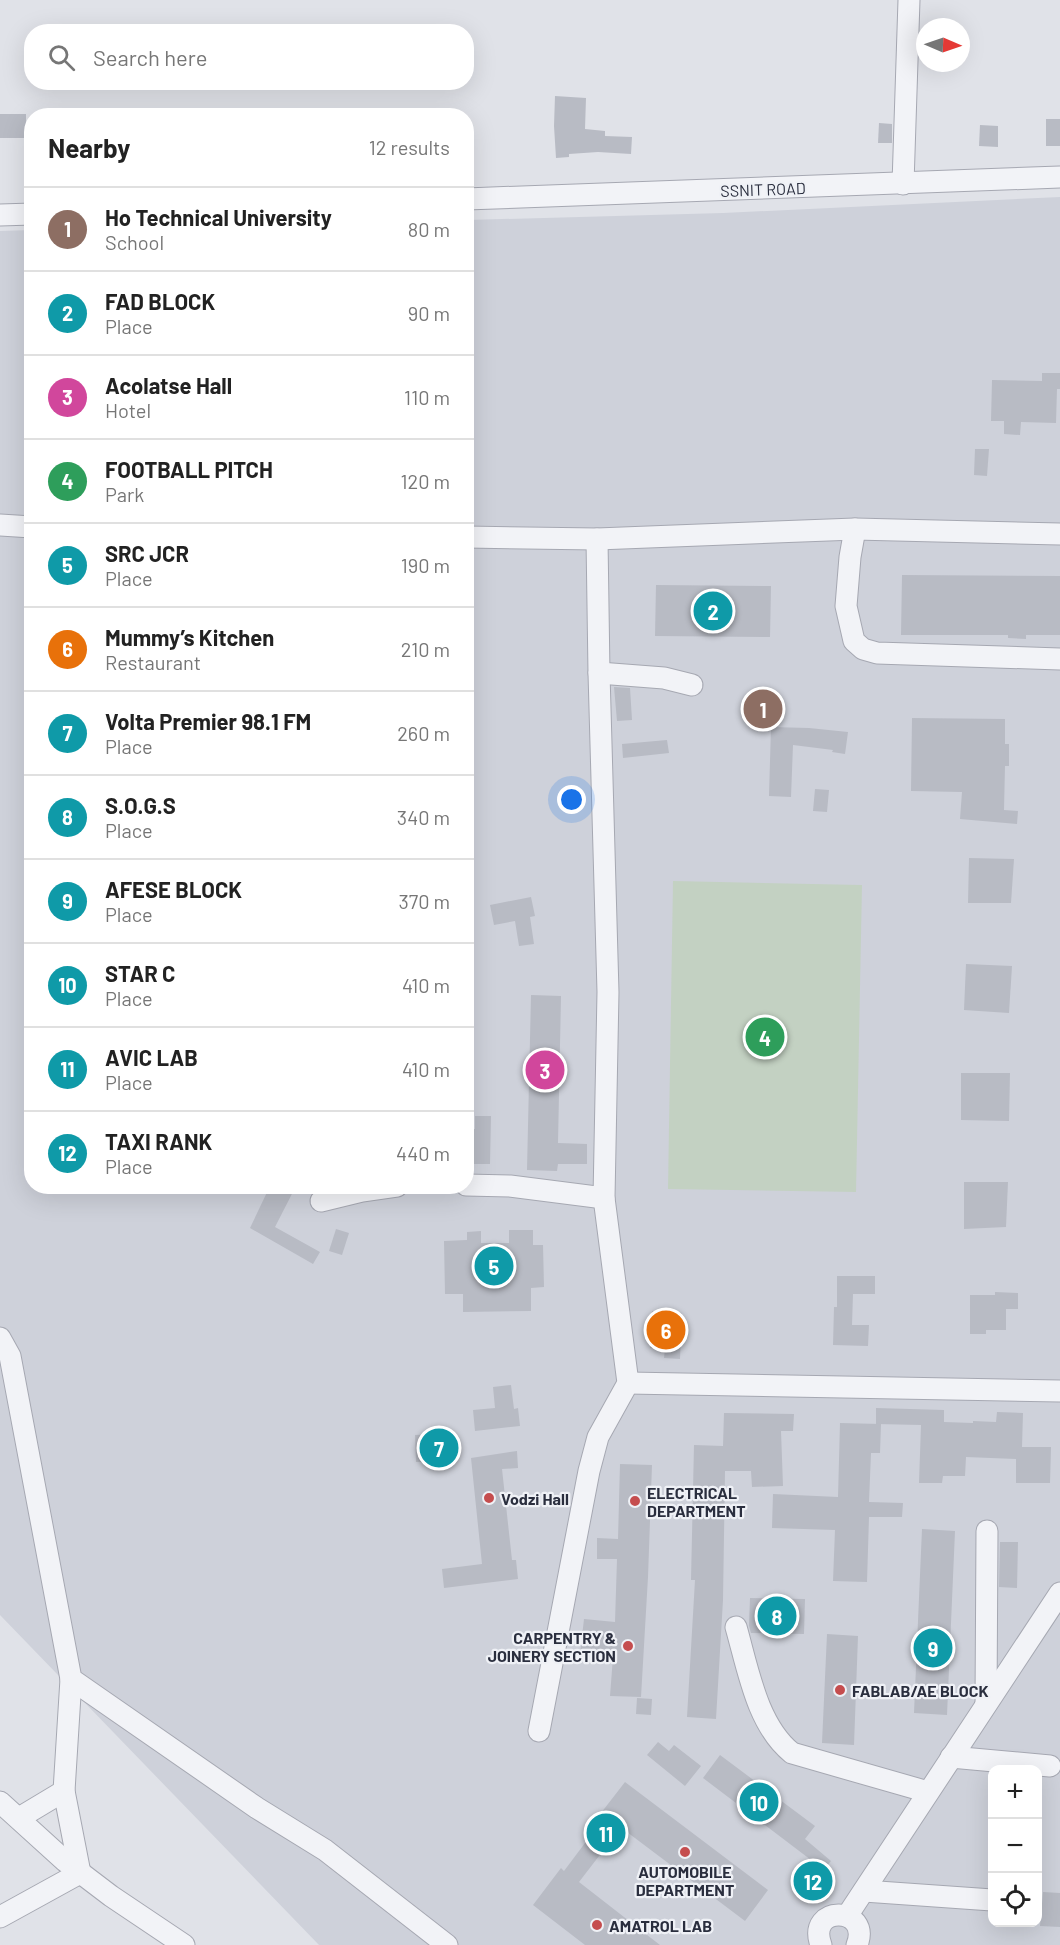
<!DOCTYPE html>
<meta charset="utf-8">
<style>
body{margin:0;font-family:Barlow,sans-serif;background:#f2f2f2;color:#222}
.controls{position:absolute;right:18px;bottom:18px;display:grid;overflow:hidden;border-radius:12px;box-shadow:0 6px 24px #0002}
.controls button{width:54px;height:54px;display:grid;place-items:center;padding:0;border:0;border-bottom:2px solid #e0e0e0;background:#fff;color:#222;font:30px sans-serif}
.compass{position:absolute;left:916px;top:18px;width:54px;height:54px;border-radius:50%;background:#fff;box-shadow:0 6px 24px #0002;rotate:92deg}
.you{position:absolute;left:572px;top:800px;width:21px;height:21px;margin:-15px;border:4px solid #fff;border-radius:50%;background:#1a73e8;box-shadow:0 0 0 9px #1a73e833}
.badge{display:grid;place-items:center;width:39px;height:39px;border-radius:50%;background:#1a73e8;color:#fff;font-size:20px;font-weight:700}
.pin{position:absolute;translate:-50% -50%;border:3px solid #fff;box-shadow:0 2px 6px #0006}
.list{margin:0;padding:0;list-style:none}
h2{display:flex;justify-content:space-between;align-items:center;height:78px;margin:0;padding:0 24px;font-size:26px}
h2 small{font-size:20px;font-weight:400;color:#767676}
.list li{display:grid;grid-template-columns:39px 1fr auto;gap:18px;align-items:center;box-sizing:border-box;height:84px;padding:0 24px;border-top:2px solid #e0e0e0}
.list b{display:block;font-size:22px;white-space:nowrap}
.list p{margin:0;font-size:20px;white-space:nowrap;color:#767676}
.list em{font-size:20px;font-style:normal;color:#767676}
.icon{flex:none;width:33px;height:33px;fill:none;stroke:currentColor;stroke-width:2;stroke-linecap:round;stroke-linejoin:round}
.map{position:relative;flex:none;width:1060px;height:1945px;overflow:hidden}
.search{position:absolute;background:#fff;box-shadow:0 6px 24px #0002;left:24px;top:24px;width:450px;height:66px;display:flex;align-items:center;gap:15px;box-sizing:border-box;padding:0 21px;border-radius:24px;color:#767676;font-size:22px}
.panel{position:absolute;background:#fff;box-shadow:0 6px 24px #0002;left:24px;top:108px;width:450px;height:1086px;border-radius:24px}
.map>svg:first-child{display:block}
.built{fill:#ced1da;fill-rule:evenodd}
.green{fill:#c3d1c2}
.building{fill:#b8bbc4}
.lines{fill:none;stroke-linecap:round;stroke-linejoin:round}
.minor-casing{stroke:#a6a8b2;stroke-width:23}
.minor{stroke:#f2f3f7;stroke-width:21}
.poi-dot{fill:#c54d4e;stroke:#eff1f6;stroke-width:2}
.labels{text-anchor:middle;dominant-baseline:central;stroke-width:4.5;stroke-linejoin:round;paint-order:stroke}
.street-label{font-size:16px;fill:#2a2e3e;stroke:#eff1f6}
.poi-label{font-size:16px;font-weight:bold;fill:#2a2e3e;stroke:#eff1f6;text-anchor:start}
</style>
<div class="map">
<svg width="1060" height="1945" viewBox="0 0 1060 1945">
<rect width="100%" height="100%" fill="#e0e2e8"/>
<path class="built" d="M1060,197V1945H319L0,1615V231L32,230V1186H466L467,220L723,213ZM992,1770H1038V1922H992Z"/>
<polygon class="green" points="673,881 862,885 856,1192 668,1189"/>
<g class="building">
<polygon points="555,96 586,98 585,129 605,131 605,136 632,137 631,154 598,152 569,154 569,157 556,158 554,126"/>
<rect x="0" y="114" width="26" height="24"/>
<rect x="1046" y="119" width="14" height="27"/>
<polygon points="879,123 892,124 892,143 878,143"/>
<polygon points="980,125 998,126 998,147 979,146"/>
<polygon points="1042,373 1060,373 1060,389 1057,389 1056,423 1021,422 1020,435 1004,434 1004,421 991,421 992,380 1042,381"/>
<polygon points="975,449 989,449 987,476 974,475"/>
<polygon points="902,575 1060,576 1060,635 1026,635 1026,639 1008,638 1008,635 901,635"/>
<polygon points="656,585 771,586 770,637 655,636"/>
<polygon points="614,687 630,688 632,720 617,721"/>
<polygon points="912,718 1005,719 1005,744 1009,744 1009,766 1005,766 1004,810 1018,811 1017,824 960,819 962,792 911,791"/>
<polygon points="771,727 809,728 848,732 845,754 832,752 833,750 793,745 791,797 769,796"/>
<polygon points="667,740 669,753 623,758 622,744"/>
<polygon points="815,789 829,790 827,812 813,811"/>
<polygon points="969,858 1014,859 1011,903 968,903"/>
<polygon points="531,897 535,916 530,917 534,944 519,946 515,921 494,925 490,905"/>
<polygon points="966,964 1012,966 1009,1013 964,1010"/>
<polygon points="531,995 561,996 558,1143 587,1144 587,1164 558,1164 557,1171 527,1170"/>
<polygon points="961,1073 1010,1073 1009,1121 961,1120"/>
<polygon points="475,1116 491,1116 490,1164 466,1164 466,1129 475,1129"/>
<polygon points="964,1182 1008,1182 1006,1227 964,1229"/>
<polygon points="270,1186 296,1186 275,1227 320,1252 313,1264 250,1228"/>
<polygon points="336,1229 349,1233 342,1255 329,1251"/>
<polygon points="509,1230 533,1230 533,1245 543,1245 544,1287 531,1288 531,1311 463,1312 463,1294 445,1294 444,1241 467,1240 467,1232 481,1231 481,1243 509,1243"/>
<polygon points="837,1276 875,1276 875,1294 853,1294 852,1325 869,1325 868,1346 833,1345 834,1307 837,1307"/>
<polygon points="995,1292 1018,1293 1018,1309 1006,1309 1006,1330 986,1330 986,1334 970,1334 970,1295 995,1295"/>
<polygon points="652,1311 682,1313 680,1359 664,1358 665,1349 650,1348"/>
<polygon points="511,1385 514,1409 518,1408 520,1426 475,1431 473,1410 495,1408 493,1387"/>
<polygon points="876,1408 944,1410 944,1422 973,1423 973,1421 996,1422 997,1412 1023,1413 1022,1447 1051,1447 1050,1483 1016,1483 1016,1459 966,1457 965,1476 943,1476 942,1483 919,1483 921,1425 876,1424"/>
<polygon points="724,1413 794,1414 793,1431 781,1431 783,1486 752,1487 751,1471 725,1471 723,1600 716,1719 687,1717 695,1580 691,1580 694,1445 723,1446"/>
<polygon points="840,1423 881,1424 880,1453 871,1453 869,1502 903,1503 902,1517 869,1517 867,1582 833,1581 835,1530 772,1528 773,1494 838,1497"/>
<polygon points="440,1434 443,1461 416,1462 415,1435"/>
<polygon points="517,1451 518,1468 502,1469 512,1560 516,1560 518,1579 444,1588 442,1569 482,1564 471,1458"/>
<polygon points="620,1464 652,1465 648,1577 641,1697 610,1696 613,1657 580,1654 584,1619 615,1622 617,1559 597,1559 597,1538 618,1539"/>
<polygon points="922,1529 955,1531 947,1715 914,1713"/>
<polygon points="1000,1542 1018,1542 1017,1588 999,1587"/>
<polygon points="750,1598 805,1599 804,1634 751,1633 749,1626"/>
<polygon points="827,1634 858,1636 854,1745 822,1743"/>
<polygon points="637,1698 652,1699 651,1715 636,1714"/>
<polygon points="658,1742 669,1751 674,1745 701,1766 685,1786 647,1755"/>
<polygon points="720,1755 815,1826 805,1839 831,1861 811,1886 800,1877 811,1864 809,1863 811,1860 703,1778"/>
<polygon points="625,1782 768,1890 745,1921 623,1829 609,1848 606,1847 579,1882 660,1945 585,1945 533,1905 561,1868 564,1871 591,1835 604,1815 601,1813"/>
<polygon points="1043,1892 1060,1893 1060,1927 1040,1926"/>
</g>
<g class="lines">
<g class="minor-casing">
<g id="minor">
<polyline points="903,184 909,0"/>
<polyline points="466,199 1060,177"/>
<polyline points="0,215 32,214"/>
<polyline points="0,525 32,527"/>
<polyline points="855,529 850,557 846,606 854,641 863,649 877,653 1060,659"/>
<polyline points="466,537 597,539 855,529 1060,534"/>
<polyline points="599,673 664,678 692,685"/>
<polyline points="466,1185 510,1186 604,1198"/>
<polyline points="321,1201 362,1191 397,1186"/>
<polyline points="0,1338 10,1356 71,1679 257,1808 325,1850 447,1945"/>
<polyline points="628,1383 1060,1391"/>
<path d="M736,1627C748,1669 757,1725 792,1753L928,1792"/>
<polyline points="71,1679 64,1791 80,1873"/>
<polyline points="986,1704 987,1531"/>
<polyline points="539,1731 589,1471 598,1437 628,1383 604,1198 608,992 599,673 597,539"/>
<polyline points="951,1757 1050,1766"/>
<polyline points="0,1802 65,1861 111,1896 184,1945"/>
<polyline points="19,1818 64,1791"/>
<polyline points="864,1891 992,1900"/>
<polyline points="847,1916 1060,1593"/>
<polyline points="0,1917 80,1873"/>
<path d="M821,1945C806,1904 872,1906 857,1945"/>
</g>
</g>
<use href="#minor" class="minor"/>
</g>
<g class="poi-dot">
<circle cx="489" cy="1498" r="6"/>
<circle cx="635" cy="1501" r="6"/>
<circle cx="628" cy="1646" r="6"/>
<circle cx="840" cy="1690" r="6"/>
<circle cx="685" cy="1852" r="6"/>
<circle cx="597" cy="1925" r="6"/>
</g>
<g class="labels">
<g class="street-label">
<text transform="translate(763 189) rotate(-2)">SSNIT ROAD</text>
</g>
<g class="poi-label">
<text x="647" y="1492">ELECTRICAL<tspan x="647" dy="18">DEPARTMENT</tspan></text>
<text x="501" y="1498">Vodzi Hall</text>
<text x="616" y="1637" text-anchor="end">CARPENTRY &amp;<tspan x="616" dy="18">JOINERY SECTION</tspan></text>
<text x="852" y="1690">FABLAB/AE BLOCK</text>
<text x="685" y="1871" text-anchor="middle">AUTOMOBILE<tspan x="685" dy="18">DEPARTMENT</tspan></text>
<text x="609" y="1925">AMATROL LAB</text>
</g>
</g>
</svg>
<div class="controls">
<button>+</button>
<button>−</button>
<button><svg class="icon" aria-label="locate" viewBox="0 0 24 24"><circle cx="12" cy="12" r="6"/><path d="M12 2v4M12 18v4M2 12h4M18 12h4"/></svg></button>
</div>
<svg class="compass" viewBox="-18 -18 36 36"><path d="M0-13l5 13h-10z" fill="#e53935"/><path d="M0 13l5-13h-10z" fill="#767676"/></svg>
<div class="you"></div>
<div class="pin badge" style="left:763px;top:709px;background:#8d6e63">1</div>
<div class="pin badge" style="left:713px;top:611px;background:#0f9aa8">2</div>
<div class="pin badge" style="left:545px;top:1070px;background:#d1479c">3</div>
<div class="pin badge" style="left:765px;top:1037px;background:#2e9e5b">4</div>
<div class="pin badge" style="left:494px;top:1266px;background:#0f9aa8">5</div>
<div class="pin badge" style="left:666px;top:1330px;background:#e8710a">6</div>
<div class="pin badge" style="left:439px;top:1448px;background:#0f9aa8">7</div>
<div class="pin badge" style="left:777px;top:1616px;background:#0f9aa8">8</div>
<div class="pin badge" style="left:933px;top:1648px;background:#0f9aa8">9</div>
<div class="pin badge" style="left:759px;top:1802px;background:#0f9aa8">10</div>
<div class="pin badge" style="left:606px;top:1833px;background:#0f9aa8">11</div>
<div class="pin badge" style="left:813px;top:1881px;background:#0f9aa8">12</div>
<div class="search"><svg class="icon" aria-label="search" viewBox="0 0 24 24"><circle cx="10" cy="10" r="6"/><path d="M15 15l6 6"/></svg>Search here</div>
<section class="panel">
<h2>Nearby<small>12 results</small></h2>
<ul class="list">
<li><span class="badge" style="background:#8d6e63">1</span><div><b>Ho Technical University</b><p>School</p></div><em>80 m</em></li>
<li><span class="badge" style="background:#0f9aa8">2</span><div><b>FAD BLOCK</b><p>Place</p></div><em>90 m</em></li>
<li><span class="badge" style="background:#d1479c">3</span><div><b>Acolatse Hall</b><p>Hotel</p></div><em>110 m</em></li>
<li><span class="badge" style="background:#2e9e5b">4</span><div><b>FOOTBALL PITCH</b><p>Park</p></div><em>120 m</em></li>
<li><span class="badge" style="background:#0f9aa8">5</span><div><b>SRC JCR</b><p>Place</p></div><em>190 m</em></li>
<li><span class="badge" style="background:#e8710a">6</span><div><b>Mummy’s Kitchen</b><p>Restaurant</p></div><em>210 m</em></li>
<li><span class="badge" style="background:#0f9aa8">7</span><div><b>Volta Premier 98.1 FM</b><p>Place</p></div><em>260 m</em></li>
<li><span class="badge" style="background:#0f9aa8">8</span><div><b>S.O.G.S</b><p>Place</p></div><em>340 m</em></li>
<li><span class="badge" style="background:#0f9aa8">9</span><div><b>AFESE BLOCK</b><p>Place</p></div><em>370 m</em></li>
<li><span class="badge" style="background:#0f9aa8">10</span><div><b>STAR C</b><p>Place</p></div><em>410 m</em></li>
<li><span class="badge" style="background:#0f9aa8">11</span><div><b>AVIC LAB</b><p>Place</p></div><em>410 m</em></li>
<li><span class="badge" style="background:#0f9aa8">12</span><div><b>TAXI RANK</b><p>Place</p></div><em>440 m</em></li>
</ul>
</section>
</div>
